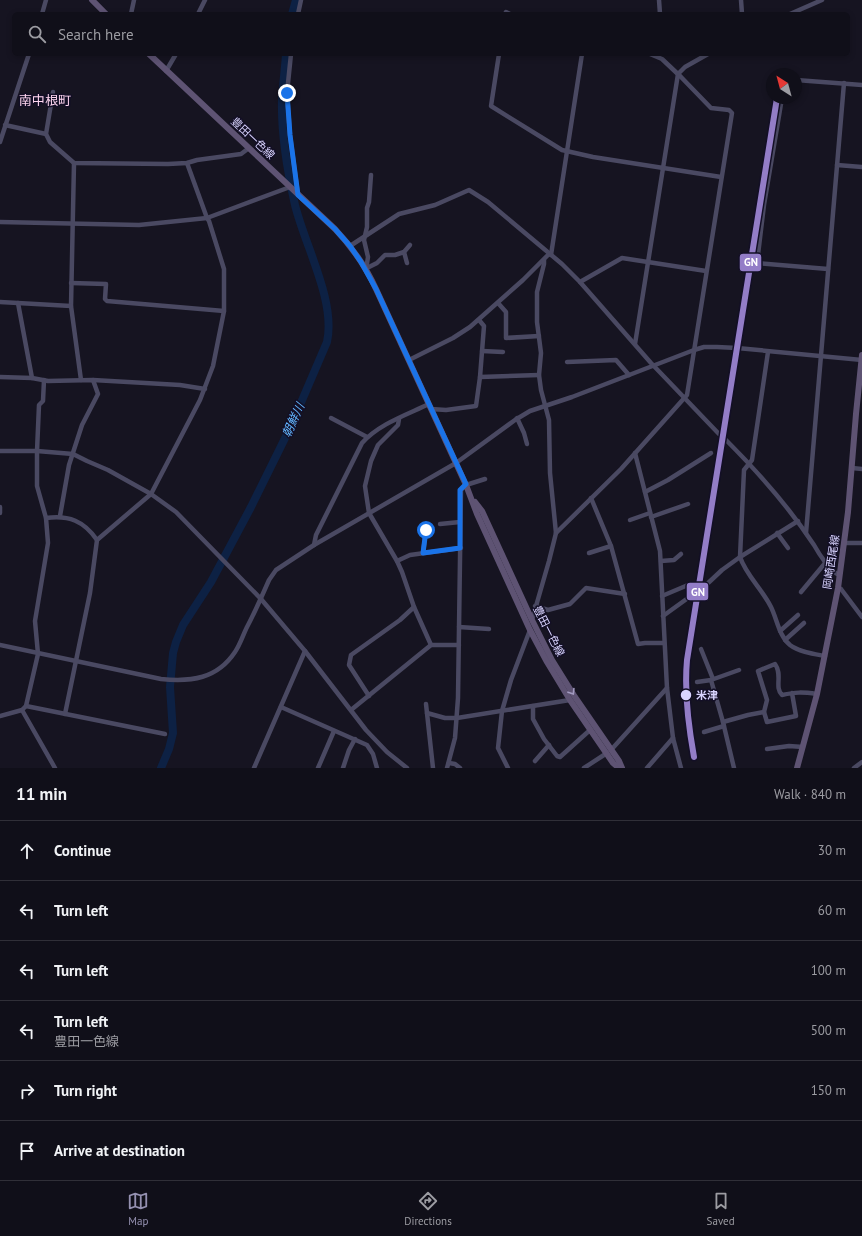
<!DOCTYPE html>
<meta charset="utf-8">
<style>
body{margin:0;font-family:"PT Sans","Noto Sans JP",sans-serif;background:#1e1d26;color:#f1f3f6}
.compass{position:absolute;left:766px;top:68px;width:36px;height:36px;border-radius:50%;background:#100f19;box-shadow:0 2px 6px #0003;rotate:324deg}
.stop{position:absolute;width:12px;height:12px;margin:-9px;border:3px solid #1a73e8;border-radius:50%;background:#fff}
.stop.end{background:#1a73e8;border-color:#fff;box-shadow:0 1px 4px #0008}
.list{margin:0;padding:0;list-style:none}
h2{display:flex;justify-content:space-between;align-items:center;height:52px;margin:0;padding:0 16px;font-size:17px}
h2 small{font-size:13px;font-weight:400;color:#9c9ca2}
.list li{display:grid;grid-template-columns:26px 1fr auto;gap:12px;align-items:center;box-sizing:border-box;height:60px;padding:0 16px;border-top:1px solid #302f38}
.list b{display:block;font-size:15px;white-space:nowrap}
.list p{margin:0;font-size:13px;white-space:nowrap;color:#9c9ca2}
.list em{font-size:13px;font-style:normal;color:#9c9ca2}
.icon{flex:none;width:22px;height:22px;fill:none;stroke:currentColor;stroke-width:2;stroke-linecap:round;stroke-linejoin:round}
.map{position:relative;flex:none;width:862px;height:768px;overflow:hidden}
.search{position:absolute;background:#100f19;box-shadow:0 2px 6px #0003;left:12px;right:12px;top:12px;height:44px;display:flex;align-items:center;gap:10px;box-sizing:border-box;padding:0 14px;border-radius:6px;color:#9c9ca2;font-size:15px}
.sheet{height:412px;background:#100f19}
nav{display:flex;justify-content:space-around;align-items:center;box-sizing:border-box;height:56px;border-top:1px solid #302f38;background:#100f19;font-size:11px;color:#9c9ca2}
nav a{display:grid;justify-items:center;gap:2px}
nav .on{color:#9591b1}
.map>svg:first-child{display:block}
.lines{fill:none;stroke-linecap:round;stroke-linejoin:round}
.river{stroke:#0d2144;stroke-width:8}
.minor{stroke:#4a4962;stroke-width:4.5}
.major{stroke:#5e5373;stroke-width:6}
.rail-1-casing{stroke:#130f26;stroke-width:9}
.rail-1{stroke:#937dc7;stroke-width:6}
.oneway{stroke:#a29ac0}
.route{stroke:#1a73e8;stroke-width:5}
.stop-dot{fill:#d9d4ff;stroke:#130f26;stroke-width:1.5}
.labels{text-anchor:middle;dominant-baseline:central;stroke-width:3;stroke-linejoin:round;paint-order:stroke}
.street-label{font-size:11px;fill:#d9d4ff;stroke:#130f26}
.stop-label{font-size:11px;font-weight:bold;fill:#d9d4ff;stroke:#130f26;text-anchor:start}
.water-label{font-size:12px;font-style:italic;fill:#62b6ff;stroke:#130f26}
.quarter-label{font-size:13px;fill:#ffd6f0;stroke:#130f26}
.line-badge{stroke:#130f26;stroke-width:1.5}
.badge-label{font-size:11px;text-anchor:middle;font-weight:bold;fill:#fff}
</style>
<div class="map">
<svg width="862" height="768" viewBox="0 0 862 768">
<rect width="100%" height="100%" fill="#161421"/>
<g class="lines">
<g class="river">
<polyline points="292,14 296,0"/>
<path d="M161,768L169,749L173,733L170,687L173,653L176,642L183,625L211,582L251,507L291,426L327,342C336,301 305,246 295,205C288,174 281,131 282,99C283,84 285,69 286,54"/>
</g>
<g class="minor">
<polyline points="659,0 660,14"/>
<polyline points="741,0 742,14"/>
<polyline points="42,14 46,0"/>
<polyline points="131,14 134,0"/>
<polyline points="198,14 205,0"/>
<polyline points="298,14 301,0"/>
<polyline points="505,14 506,12 510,14"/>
<polyline points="790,14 822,0"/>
<polyline points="291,54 287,93 290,135 298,195"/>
<polyline points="499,54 491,106 562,150 593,157 721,177"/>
<polyline points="166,71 176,54"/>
<polyline points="796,80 862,85"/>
<polyline points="53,92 46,134 50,142 74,163 168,164 187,163 197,160 241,154 249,148"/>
<polyline points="782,98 764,205 757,263 828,269"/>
<polyline points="5,125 46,134"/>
<polyline points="0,142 29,54"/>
<polyline points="74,163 71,306 81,380"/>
<polyline points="837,165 862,167"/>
<polyline points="0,222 139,225 207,218 290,187"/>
<polyline points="350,246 399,214 435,205 469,190 488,202 562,264 580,282 651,363 719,434"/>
<polyline points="404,252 410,245"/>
<polyline points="551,255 582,54"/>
<polyline points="367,268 377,263 385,255 395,255 404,252 407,263"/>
<polyline points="366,270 368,257 364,240 367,227 367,208 369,202 371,175"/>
<polyline points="580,282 622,258 706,271"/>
<polyline points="71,283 106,284 105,299 107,301 224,311"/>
<polyline points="0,302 71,306"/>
<polyline points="18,303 32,378"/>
<polyline points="498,303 506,312 506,338 539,336"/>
<polyline points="479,320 484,326 480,377 539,375"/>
<polyline points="635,344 678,74 685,67 708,54"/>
<polyline points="482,351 503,352"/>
<path d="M768,352L752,460L744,470L740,557C746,575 762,589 771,607C777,619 779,636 790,645C799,652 814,654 825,656"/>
<polyline points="409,360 453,338 470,327 523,280 549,254"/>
<polyline points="567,362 616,360 629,375"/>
<polyline points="0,377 32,378 48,381 93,380 180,385 205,389"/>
<polyline points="431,409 446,410 476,406 480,377"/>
<polyline points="331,418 367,437"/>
<polyline points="517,418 524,433 527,444"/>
<polyline points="399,419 398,425 378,445 371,461 365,486 366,493 369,513 397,561 402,572 414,607 431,645"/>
<path d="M726,440C758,472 789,507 814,545C819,554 830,571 839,575"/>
<polyline points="0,451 37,451 73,454 87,461 108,470 151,494 176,512 261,599 305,651 366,730 387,752 407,768"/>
<polyline points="635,453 660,551 667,688 673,738 681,768"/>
<polyline points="852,468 862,469"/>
<polyline points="645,492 668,480 711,453"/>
<polyline points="591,498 611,546 638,644 645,643 664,643"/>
<polyline points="0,507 0,513"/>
<polyline points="60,516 69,465 82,425 98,394 93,380"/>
<polyline points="651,517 688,504"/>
<path d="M46,518C69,515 84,521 97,540"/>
<polyline points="630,520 650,513"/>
<polyline points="440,524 460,522"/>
<polyline points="556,533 621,469 687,395 732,113 729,110 711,108 681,77 662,59 650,54"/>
<polyline points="777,533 788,548"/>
<polyline points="806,533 844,83"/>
<polyline points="845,543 862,543"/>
<path d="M314,545L316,535L362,443C379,424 406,415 429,404"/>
<polyline points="423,553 426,530"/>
<polyline points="589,553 611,546"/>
<polyline points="397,561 410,555 461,548"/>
<polyline points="661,561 674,560 681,554"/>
<polyline points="838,588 841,589 862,617"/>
<polyline points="801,592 826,562"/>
<polyline points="662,596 688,585"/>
<polyline points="535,606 548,610 570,604 586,588 625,594"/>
<polyline points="663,616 706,585 722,570 740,557 798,521"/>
<polyline points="532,620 549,561 556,533 550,473 549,420 541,390 539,375 541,353 537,322 537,292 544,264 544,260"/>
<polyline points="459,627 489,629"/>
<polyline points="780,631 798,615"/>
<polyline points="785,640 804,623"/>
<path d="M0,645L161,679C191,682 217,679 235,652C240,645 243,635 247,627C255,612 262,596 269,580L276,570L314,545L456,463L515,420L530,411L572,397L694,350L704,347H717L737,348L862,360"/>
<polyline points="701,649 713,679"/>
<polyline points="697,682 711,680"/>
<path d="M792,693L796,716L767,722L764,712L767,700L758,671L775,664C783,675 774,687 782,695C796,692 802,692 817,694"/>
<polyline points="369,696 349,665 351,655 400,620 414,607"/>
<polyline points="426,704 433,768"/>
<polyline points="26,706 165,734"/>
<polyline points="533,706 533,719 544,739 557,756 560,757 590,730"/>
<polyline points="281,707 367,745 373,754 377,768"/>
<polyline points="22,710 55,768"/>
<polyline points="351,710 431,645 459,645"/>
<polyline points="427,713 445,718 457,718 570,700"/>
<polyline points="65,714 90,593 97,540 151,494 200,400 213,366 224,311 224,269 209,221 207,218 187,163"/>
<polyline points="0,716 22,710 26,706 38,654 35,621 48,543 46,518 37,486 37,451 39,405 43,401 44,380"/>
<polyline points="723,722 748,715 764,712"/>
<polyline points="704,732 724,726"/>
<polyline points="767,749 789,746 803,747"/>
<polyline points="611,750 667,688"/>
<polyline points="535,761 549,745"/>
<polyline points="449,763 455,764 460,768"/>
<polyline points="254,768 305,651"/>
<polyline points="318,768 334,731"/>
<polyline points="343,768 349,750 355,739"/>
<polyline points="447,768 455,738 458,698 461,490 466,485 485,479"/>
<polyline points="508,768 498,748 502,711 511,680 530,630"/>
<polyline points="584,768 607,753"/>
<polyline points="647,768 673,738"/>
<polyline points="734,768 723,722 711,680 739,670"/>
<polyline points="854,768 862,762"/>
</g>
<g class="major">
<polyline points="92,0 106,14"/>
<path d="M149,54L335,229C352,247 366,267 376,289L466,485L477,514L530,630L547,662L570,700L613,763L619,768"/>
<polyline points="475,502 482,511 532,620 552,660 575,697 619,761 622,768"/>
<polyline points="797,768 817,694 838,588 848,512 856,414 862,355"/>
</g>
<g class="rail-1-casing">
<path id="rail-1" d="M694,757C688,724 684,693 687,660L777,98"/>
</g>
<use href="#rail-1" class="rail-1"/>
</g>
<defs><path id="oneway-chevron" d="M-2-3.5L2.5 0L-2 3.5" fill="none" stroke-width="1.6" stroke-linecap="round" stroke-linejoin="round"/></defs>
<use class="oneway" href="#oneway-chevron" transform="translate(572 692) rotate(58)"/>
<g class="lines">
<polyline class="route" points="287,93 290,135 298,195 335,229 350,246 361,262 376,289 466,484 460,490 460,548 423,553 426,530"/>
</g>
<circle class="stop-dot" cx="686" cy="695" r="6"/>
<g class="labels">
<g class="street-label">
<text transform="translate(253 138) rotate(43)">豊田一色線</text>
<text transform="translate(831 562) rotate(-81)">岡崎西尾線</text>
<text transform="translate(549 631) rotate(63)">豊田一色線</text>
</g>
<g class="stop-label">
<text x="696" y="695">米津</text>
</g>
<g class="water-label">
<text transform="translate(293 420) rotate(-65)">朝鮮川</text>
</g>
<g class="quarter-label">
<text x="45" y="100">南中根町</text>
</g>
</g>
<g class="line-badge">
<rect x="739" y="253" width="23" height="19" rx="4" fill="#937dc7"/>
<rect x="686" y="582" width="23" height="19" rx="4" fill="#937dc7"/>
</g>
<g class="badge-label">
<text x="751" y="266">GN</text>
<text x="698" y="596">GN</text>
</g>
</svg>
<svg class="compass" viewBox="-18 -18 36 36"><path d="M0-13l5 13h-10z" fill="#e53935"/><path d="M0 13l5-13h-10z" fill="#9c9ca2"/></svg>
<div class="stop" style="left:426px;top:530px"></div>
<div class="stop end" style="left:287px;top:93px"></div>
<div class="search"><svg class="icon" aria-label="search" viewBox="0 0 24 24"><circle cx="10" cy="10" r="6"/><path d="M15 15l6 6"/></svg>Search here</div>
</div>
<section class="sheet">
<h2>11 min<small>Walk · 840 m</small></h2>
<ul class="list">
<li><svg class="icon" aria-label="ahead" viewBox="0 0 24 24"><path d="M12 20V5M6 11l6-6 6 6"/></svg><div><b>Continue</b></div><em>30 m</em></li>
<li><svg class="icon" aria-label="left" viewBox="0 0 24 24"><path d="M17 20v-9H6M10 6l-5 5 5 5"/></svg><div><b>Turn left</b></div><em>60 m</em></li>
<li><svg class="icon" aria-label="left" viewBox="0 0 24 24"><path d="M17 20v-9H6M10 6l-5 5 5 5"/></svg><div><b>Turn left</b></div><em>100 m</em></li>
<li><svg class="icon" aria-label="left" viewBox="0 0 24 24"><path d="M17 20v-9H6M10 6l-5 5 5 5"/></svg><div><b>Turn left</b><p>豊田一色線</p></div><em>500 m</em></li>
<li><svg class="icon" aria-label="right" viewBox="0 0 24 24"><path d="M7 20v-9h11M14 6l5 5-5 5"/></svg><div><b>Turn right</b></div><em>150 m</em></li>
<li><svg class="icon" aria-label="arrive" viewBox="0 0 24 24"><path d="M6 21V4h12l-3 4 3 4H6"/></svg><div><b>Arrive at destination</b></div></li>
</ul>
</section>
<nav>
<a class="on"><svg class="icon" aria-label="map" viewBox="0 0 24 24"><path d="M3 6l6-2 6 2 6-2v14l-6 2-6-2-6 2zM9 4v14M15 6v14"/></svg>Map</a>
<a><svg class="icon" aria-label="directions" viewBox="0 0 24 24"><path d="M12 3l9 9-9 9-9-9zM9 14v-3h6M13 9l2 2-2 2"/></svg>Directions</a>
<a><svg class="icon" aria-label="saved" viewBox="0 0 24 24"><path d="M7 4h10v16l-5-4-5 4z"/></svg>Saved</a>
</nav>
